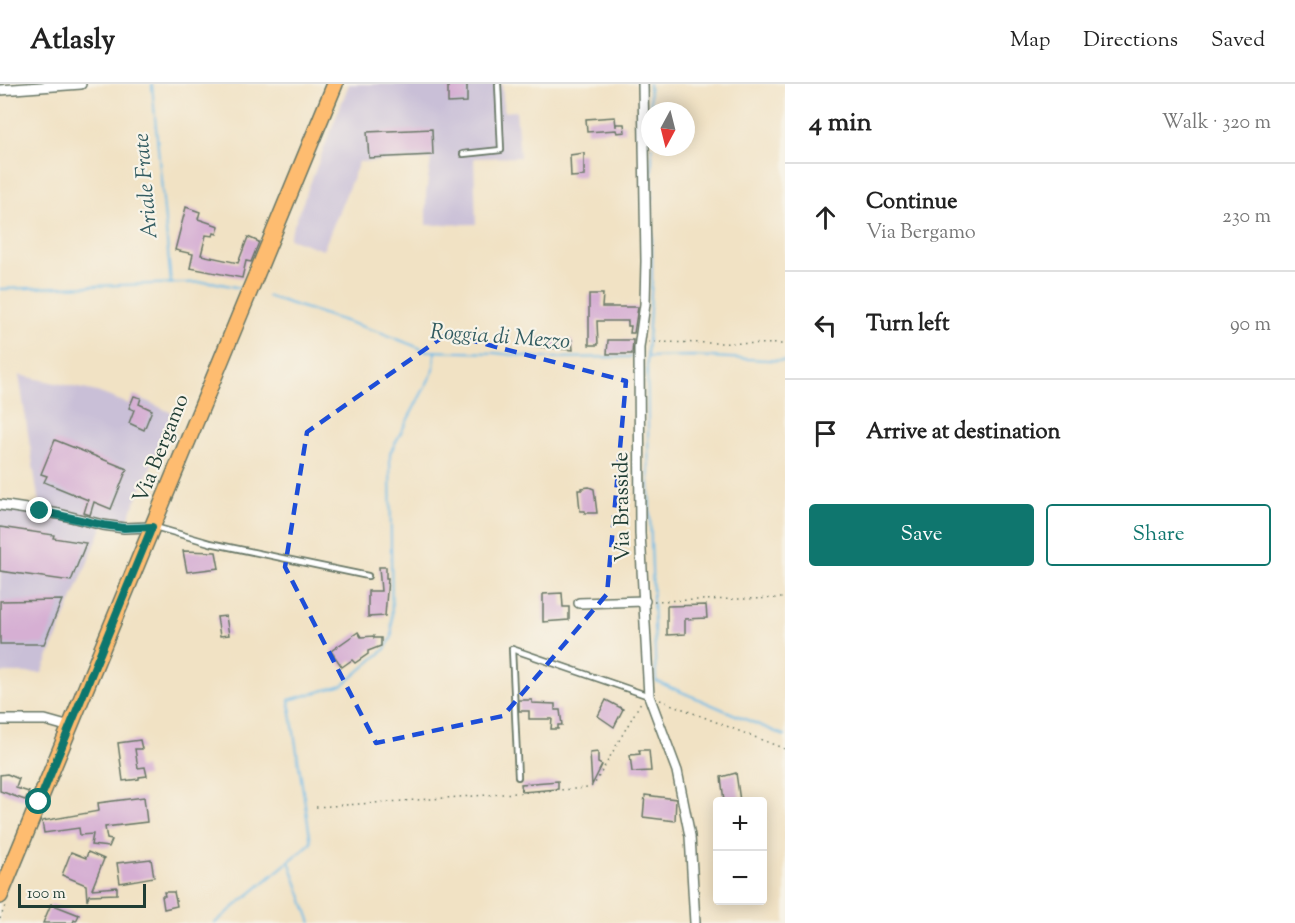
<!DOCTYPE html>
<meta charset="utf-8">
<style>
body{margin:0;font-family:"Sorts Mill Goudy",serif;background:#f6f6f6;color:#222}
.controls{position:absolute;right:18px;bottom:18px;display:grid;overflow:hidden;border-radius:6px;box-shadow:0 3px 15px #0003}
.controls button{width:54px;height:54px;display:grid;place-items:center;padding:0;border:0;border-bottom:2px solid #e0e0e0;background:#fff;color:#222;font:30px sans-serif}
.compass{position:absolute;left:641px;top:18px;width:54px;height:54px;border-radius:50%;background:#fff;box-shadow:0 3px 15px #0003;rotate:187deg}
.scale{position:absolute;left:18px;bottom:15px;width:128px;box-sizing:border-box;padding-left:6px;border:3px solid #1f3d34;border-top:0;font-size:16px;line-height:21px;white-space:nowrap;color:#1f3d34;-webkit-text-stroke:4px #f7f3e8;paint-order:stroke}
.stop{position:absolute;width:18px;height:18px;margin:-14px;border:4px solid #0f766e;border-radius:50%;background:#fff}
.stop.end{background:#0f766e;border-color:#fff;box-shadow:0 2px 6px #0008}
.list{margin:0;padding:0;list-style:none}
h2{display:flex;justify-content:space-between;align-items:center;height:78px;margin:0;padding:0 24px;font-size:26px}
h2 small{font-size:20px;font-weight:400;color:#767676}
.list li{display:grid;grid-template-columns:39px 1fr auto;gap:18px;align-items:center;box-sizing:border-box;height:108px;padding:0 24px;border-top:2px solid #e0e0e0}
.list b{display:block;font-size:22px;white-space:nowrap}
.list p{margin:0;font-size:20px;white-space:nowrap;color:#767676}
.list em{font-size:20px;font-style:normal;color:#767676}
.actions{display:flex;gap:12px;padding:18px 24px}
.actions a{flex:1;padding:14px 0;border:2px solid #0f766e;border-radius:6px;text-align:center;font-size:21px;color:#0f766e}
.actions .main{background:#0f766e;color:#fff}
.icon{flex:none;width:33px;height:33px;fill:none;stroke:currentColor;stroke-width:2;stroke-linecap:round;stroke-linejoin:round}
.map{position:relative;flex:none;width:785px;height:839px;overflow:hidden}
header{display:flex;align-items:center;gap:36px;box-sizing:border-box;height:84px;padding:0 30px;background:#fff;border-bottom:2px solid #e0e0e0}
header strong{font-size:28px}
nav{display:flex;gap:33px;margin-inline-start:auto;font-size:21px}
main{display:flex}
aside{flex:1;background:#fff}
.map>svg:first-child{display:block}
.industrial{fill:#c9bfd7}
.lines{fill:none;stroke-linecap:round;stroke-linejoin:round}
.stream{stroke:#6dbae7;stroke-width:2}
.building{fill:#d6afd3}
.lane-casing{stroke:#687766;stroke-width:8}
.street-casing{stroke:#687766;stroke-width:12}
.primary-casing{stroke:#687766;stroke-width:18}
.path{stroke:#687766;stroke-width:1.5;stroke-dasharray:1.5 4.5;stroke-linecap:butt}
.lane{stroke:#fff;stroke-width:4.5}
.street{stroke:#fff;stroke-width:9}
.primary{stroke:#febc70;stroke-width:15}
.route{stroke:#0f766e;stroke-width:8}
.marked{fill:none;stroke:#1d4ed8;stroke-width:4.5;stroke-dasharray:12 8;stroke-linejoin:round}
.labels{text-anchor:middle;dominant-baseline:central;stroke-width:4.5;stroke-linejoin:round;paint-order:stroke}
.street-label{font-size:21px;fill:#1f3d34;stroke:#f7f3e8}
.water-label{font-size:22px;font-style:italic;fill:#325c61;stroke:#f7f3e8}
</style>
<header>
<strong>Atlasly</strong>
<nav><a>Map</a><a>Directions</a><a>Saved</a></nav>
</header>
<main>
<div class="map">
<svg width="785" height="839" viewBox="0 0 785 839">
<rect width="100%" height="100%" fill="#f7f3e8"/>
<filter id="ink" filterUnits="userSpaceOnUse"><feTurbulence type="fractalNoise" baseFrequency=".0167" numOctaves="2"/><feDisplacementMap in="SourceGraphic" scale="12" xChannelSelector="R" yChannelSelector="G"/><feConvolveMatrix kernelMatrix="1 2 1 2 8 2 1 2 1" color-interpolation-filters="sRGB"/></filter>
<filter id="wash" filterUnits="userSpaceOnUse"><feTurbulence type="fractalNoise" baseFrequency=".008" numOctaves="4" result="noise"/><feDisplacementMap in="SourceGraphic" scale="24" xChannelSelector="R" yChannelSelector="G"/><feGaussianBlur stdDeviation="1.35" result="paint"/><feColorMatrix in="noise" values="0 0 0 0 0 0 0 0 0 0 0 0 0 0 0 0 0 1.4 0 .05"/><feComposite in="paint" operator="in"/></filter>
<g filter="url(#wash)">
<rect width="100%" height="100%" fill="#f1e2c4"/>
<g class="industrial">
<polygon points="349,0 502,0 504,28 516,27 520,73 474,74 476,140 426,141 426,110 431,75 359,78 323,166 289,154"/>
<polygon points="19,291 97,308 129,320 134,311 174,330 124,444 103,441 42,589 0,589 0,421 40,426"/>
</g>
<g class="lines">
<g class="stream">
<polyline points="649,0 651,27"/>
<polyline points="152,1 171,200"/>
<polyline points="652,63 652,193 647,273 649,402 656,597 785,652"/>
<polyline points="0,205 212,198 240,204"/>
<polyline points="267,212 382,249 427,267 495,269 541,274 631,273"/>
<polyline points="647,273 692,272 785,277"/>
<polyline points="289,777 311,839"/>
<polyline points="215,839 311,759 289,616 343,601 385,565 392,553 390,369 434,286 435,267"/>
</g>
</g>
<g id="blocks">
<g class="building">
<polygon points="448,0 467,0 467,18 448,19"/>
<polygon points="615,33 616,43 616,40 624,40 625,48 617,49 616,46 587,48 586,35"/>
<polygon points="432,45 433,71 369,74 367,48"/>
<polygon points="584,69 584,92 571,93 570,71"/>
<polygon points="186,123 200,128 198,135 219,142 217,150 214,149 213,152 206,151 201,171 238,179 248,153 259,158 251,178 246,177 242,194 190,184 193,170 175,166"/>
<polygon points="589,210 603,210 602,223 638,223 634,249 630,249 631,242 628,242 628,237 597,237 598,261 589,261"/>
<polygon points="536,253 572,256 573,266 530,262 531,254"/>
<polygon points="608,256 633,256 632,270 607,270"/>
<polygon points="134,312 141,314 139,320 152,326 144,346 129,339 134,326 129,324"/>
<polygon points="55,356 127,385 111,425 94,418 90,431 84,429 88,416 44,398 47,392 41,390"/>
<polygon points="589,403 594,405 597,429 585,429 585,427 580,427 578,406 582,406 582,404"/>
<polygon points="0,443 54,451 53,454 86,459 71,497 0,487"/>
<polygon points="183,467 216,468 219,484 187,488"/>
<polygon points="379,483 386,483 386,494 388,494 385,532 368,533 368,507 381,507"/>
<polygon points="562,509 563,523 569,523 569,536 543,538 543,510"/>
<polygon points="62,516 44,560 0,560 0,517"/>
<polygon points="706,521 707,534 685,535 685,550 667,551 667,522"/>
<polygon points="226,532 229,551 220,552 217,533"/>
<polygon points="358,548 361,553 374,552 374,554 381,554 381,562 368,567 368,570 355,579 352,576 342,583 331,567"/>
<polygon points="519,616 532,616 532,619 555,620 555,626 560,626 562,641 558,641 558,645 551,645 552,635 529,635 529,627 519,627"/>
<polygon points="606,616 623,625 614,643 598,632"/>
<polygon points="140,656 142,665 135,665 138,684 145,683 147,692 139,693 139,695 123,697 118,659"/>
<polygon points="639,666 649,666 651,687 632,688 630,671 640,670"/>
<polygon points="598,668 598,679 602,681 592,701 590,669"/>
<polygon points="736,689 740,717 724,717 721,693"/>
<polygon points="7,690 19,695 16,704 29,708 25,716 0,707 0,691"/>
<polygon points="558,697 558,705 522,708 521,700"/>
<polygon points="645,711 676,715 675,737 643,733"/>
<polygon points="144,713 147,738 105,743 107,755 112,756 109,763 91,761 93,750 80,751 79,744 44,749 42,737 99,727 98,719"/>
<polygon points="71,768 86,774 88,768 104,775 92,805 117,803 117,810 89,811 87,817 86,801 62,791"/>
<polygon points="151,775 154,793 120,799 117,779"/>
<polygon points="164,808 174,808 177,822 164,825 162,812 165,812"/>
<polygon points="51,820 79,831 76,837 74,836 73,839 43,839"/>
</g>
</g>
</g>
<g filter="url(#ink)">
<use href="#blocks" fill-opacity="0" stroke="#687766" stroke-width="1.5"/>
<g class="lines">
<g class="lane-casing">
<g id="lane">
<polyline points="463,70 501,66 498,0"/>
<polyline points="155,443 210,459 368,492"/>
<polyline points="518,693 512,565 649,612"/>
</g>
</g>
<g class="street-casing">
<g id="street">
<polyline points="643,0 646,177 645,220 639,264 640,449 649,612 677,687 690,752 695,839"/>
<polyline points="0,6 81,0"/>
<polyline points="0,421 59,430 103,441 124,444 152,443"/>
<polyline points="579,519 645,517"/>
<polyline points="0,636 45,636 70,643"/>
</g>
</g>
<g class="primary-casing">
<polyline id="primary" points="0,812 335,0"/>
</g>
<g class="path">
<polyline points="648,258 785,260"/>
<polyline points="654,517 785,514"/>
<polyline points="660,616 785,665"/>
<polyline points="316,723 588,704 594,701 641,618"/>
<polyline points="0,835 5,822"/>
</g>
<use href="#lane" class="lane"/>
<use href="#street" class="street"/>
<use href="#primary" class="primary"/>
</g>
</g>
<g class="lines" filter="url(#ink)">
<polyline class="route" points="39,718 152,443 124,444 103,441 40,427"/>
</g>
<path class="marked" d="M447,250L626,297L607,510L503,632L376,659L285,483L307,348Z"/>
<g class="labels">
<g class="street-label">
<text transform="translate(162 365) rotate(-68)">Via Bergamo</text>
<text transform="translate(623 423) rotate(-91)">Via Brasside</text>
</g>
<g class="water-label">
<text transform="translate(147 102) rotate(-95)">Ariale Frate</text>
<text transform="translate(500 254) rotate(4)">Roggia di Mezzo</text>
</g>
</g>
</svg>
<div class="controls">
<button>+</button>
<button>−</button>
</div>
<svg class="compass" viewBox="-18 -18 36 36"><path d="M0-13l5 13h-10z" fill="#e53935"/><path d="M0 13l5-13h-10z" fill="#767676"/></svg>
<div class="scale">100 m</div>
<div class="stop" style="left:39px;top:718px"></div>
<div class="stop end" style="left:40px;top:427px"></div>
</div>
<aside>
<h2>4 min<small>Walk · 320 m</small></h2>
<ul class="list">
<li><svg class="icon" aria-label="ahead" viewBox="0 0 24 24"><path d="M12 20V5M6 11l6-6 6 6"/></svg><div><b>Continue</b><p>Via Bergamo</p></div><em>230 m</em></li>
<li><svg class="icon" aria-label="left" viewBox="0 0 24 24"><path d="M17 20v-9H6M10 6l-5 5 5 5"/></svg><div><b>Turn left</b></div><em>90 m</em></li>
<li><svg class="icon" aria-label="arrive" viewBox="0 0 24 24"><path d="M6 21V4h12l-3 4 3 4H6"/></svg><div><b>Arrive at destination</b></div></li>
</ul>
<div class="actions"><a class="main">Save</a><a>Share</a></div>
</aside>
</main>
